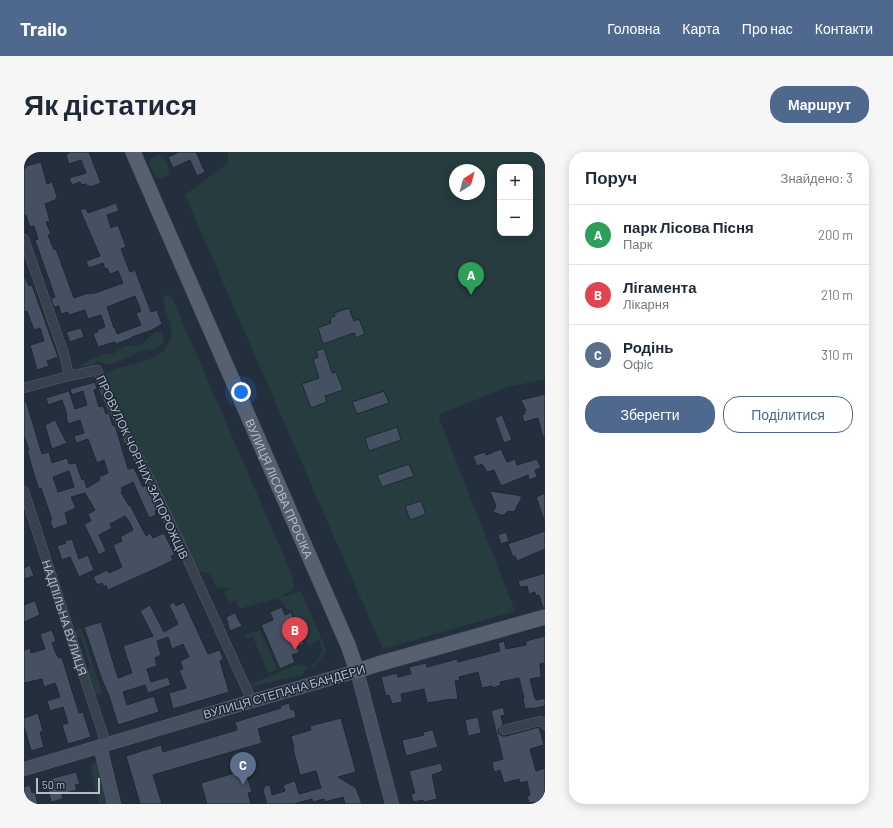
<!DOCTYPE html>
<html lang="uk">
<meta charset="utf-8">
<style>
body{margin:0;font-family:Barlow,sans-serif;background:#f6f6f7;color:#1f2937}
.controls{position:absolute;right:12px;top:12px;display:grid;overflow:hidden;border-radius:8px;box-shadow:0 2px 10px #0003}
.controls button{width:36px;height:36px;display:grid;place-items:center;padding:0;border:0;border-bottom:1px solid #e0e1e3;background:#fff;color:#1f2937;font:20px sans-serif}
.compass{position:absolute;left:425px;top:12px;width:36px;height:36px;border-radius:50%;background:#fff;box-shadow:0 2px 10px #0003;rotate:36deg}
.scale{position:absolute;left:12px;bottom:10px;width:64px;box-sizing:border-box;padding-left:4px;border:2px solid #b4bcc9;border-top:0;font-size:11px;line-height:14px;white-space:nowrap;color:#b4bcc9;-webkit-text-stroke:3px #1d2633;paint-order:stroke}
.you{position:absolute;left:217px;top:240px;width:14px;height:14px;margin:-10px;border:3px solid #fff;border-radius:50%;background:#1a73e8;box-shadow:0 0 0 6px #1a73e833}
.badge{display:grid;place-items:center;width:26px;height:26px;border-radius:50%;background:#4f688e;color:#fff;font-size:13px;font-weight:700}
.pin{position:absolute;translate:-50% -33px;filter:drop-shadow(0 1px 2px #0008)}
.pin::after{content:'';position:absolute;top:21px;width:14px;height:12px;background:inherit;clip-path:polygon(0 0,100% 0,50% 100%)}
.list{margin:0;padding:0;list-style:none}
h2{display:flex;justify-content:space-between;align-items:center;height:52px;margin:0;padding:0 16px;font-size:17px}
h2 small{font-size:13px;font-weight:400;color:#747a83}
.list li{display:grid;grid-template-columns:26px 1fr auto;gap:12px;align-items:center;box-sizing:border-box;height:60px;padding:0 16px;border-top:1px solid #e0e1e3}
.list b{display:block;font-size:15px;white-space:nowrap}
.list p{margin:0;font-size:13px;white-space:nowrap;color:#747a83}
.list em{font-size:13px;font-style:normal;color:#747a83}
.actions{display:flex;gap:8px;padding:12px 16px}
.actions a{flex:1;padding:9px 0;border:1px solid #4f688e;border-radius:16px;text-align:center;font-size:14px;color:#4f688e}
.actions .main{background:#4f688e;color:#fff}
.map{position:relative;flex:none;width:521px;height:652px;overflow:hidden;border-radius:16px}
header{display:flex;align-items:center;gap:24px;box-sizing:border-box;height:56px;padding:0 20px;background:#4f688e;color:#fff}
header strong{font-size:19px}
nav{display:flex;gap:22px;margin-inline-start:auto;font-size:14px}
.intro{display:flex;align-items:center;justify-content:space-between;box-sizing:border-box;height:96px;padding:0 24px}
h1{margin:0;font-size:28px}
.button{padding:10px 18px;border-radius:16px;background:#4f688e;color:#fff;font-size:14px;font-weight:700}
main{display:flex;gap:24px;padding:0 24px}
aside{flex:1;background:#fff;border-radius:16px;box-shadow:0 2px 10px #0003}
.map>svg:first-child{display:block}
.green{fill:#263c3f;fill-rule:evenodd}
.building{fill:#455162;stroke:#1f2835;fill-rule:evenodd}
.lines{fill:none;stroke-linecap:round;stroke-linejoin:round}
.street-casing{stroke:#565f6c;stroke-width:10}
.secondary-casing{stroke:#565f6c;stroke-width:14}
.primary-casing{stroke:#414a57;stroke-width:16}
.street{stroke:#38414e;stroke-width:9}
.secondary{stroke:#465061;stroke-width:13}
.primary{stroke:#56606e;stroke-width:15}
.labels{text-anchor:middle;dominant-baseline:central;stroke-width:3;stroke-linejoin:round;paint-order:stroke}
.street-label{font-size:12px;fill:#b4bcc9;stroke:#1d2633}
</style>
<header>
<strong>Trailo</strong>
<nav><a>Головна</a><a>Карта</a><a>Про нас</a><a>Контакти</a></nav>
</header>
<div class="intro"><h1>Як дістатися</h1><a class="button">Маршрут</a></div>
<main>
<div class="map">
<svg width="521" height="652" viewBox="0 0 521 652">
<rect width="100%" height="100%" fill="#242f3e"/>
<g class="green">
<path d="M204,0H521V227L484,235L414,263L491,459L359,497L161,43L204,11ZM476,15H506V81H476ZM431,18H455V42H431Z"/>
<path d="M133,3C142,3 147,15 144,23L138,27L131,25L125,11L127,6Z"/>
<path d="M144,143L148,146L266,418L270,431V436L265,440L254,446L277,439L302,498L292,514L288,515V513L291,512L299,499L295,488L283,493L278,482L282,471L271,466L268,458L263,457L254,446L218,456H215L213,454V448L205,450L200,439L207,436H195L191,433L186,422L173,419L89,250L84,229L80,227V221C85,220 89,217 94,216C111,211 145,207 147,184C148,172 141,160 139,148L142,144Z"/>
<polygon points="133,180 137,181 140,186 139,190 134,196 128,198 123,197 115,199 106,205 101,206 91,211 82,212 73,209 68,214 63,213 57,216 56,215 58,212 72,205 79,202 89,202 101,194 110,194 118,192 129,182"/>
<polygon points="57,476 78,541 71,543 63,518 67,516 57,485 53,486 51,481 53,477"/>
<polygon points="236,478 253,517 244,521 229,485 224,486 222,485 222,483"/>
<path d="M275,512L282,515L283,517L278,523C261,526 245,532 227,535V532Z"/>
<polygon points="73,610 73,612 83,652 75,652 66,613"/>
</g>
<g class="building">
<polygon points="45,0 65,0 77,31 66,35 66,34 63,34 62,32 58,33 56,30 48,33 45,26 62,21 57,8 45,12 42,3 45,1"/>
<polygon points="155,0 172,0 181,20 173,24 166,8 149,16 144,5"/>
<path d="M17,10L23,32L28,30L33,45V47L21,52L26,69L22,70L27,82L24,83L30,98L32,97L50,146L64,141V142L67,141L68,142L99,131L94,119L86,122L83,116L81,117L79,111L65,116L62,109L76,104L56,58L62,56L64,61L92,51L95,59L83,63L87,76L94,73L102,95L97,97L106,120L111,118L127,160L133,158L138,172L128,178L108,185V186L92,192L91,190L74,195L69,182L74,180L73,178L81,175L77,163L64,167L61,158L45,163L44,160L37,162L35,154L30,155L27,147L31,145L11,88L14,87L10,74L6,75L2,63L0,64V16H2V14ZM111,144L117,159L112,161L117,173L93,182L91,176H90L83,155Z"/>
<polygon points="0,122 5,134 8,133 34,205 23,209 25,214 13,218 6,193 20,189 16,176 10,178 3,159 0,160"/>
<polygon points="325,156 330,169 335,167 341,182 332,186 330,181 299,192 294,176 307,171 306,166 311,164 310,161"/>
<polygon points="57,176 60,185 46,190 42,180"/>
<polygon points="300,196 308,221 312,220 319,238 301,244 303,250 287,256 278,232 295,226 289,207 294,205 292,199"/>
<path d="M71,230L73,237L70,238L75,255L79,254L82,262L85,261L89,274L91,273L104,317L110,316L119,335L122,333L134,358L131,359L132,363L125,366L109,330L97,336L99,339L97,340L105,354L106,353L122,384L126,381L129,386L140,381L151,403L147,404L149,408L133,416L84,438L82,433L80,435L78,431L73,433L69,425L83,418L85,421L98,415L89,393L98,389L96,385L109,378L106,371L101,364L86,372L88,376L75,383L82,399L75,403L60,372L67,369L64,362L71,358L61,341L47,345L52,356L41,361L44,372L29,377L26,369L28,368L17,336L15,337L10,322L3,298H5L0,284V249H2L18,302L25,300L28,311L43,306L45,312L52,311L58,328L60,327L63,336L76,328L75,325L84,321L80,308L73,311L64,287L52,291L50,284L60,281L56,268L44,272L42,264L43,263L38,248L24,253L22,246L45,239L51,257L63,253L59,239L48,243L46,237ZM45,319L50,335L34,340L29,325Z"/>
<polygon points="360,239 365,251 333,262 328,250"/>
<polygon points="521,242 521,284 519,285 514,266 500,270 498,263 501,262 500,260 502,259 497,248"/>
<polygon points="478,263 488,288 480,291 471,266"/>
<polygon points="31,268 43,291 28,297 21,273"/>
<polygon points="373,275 377,288 345,299 341,286"/>
<polygon points="477,297 483,310 491,307 493,313 513,307 517,316 511,318 513,325 505,328 504,323 477,334 470,318 463,320 458,312 453,314 449,304 461,300 462,303"/>
<polygon points="385,312 390,324 358,335 353,323"/>
<polygon points="466,339 493,343 498,345 490,360 484,359 480,363 477,363 469,360 472,354"/>
<polygon points="521,341 521,368 520,368 512,345"/>
<polygon points="397,349 402,362 386,368 381,354"/>
<polygon points="521,379 521,397 493,409 491,404 489,405 484,392"/>
<polygon points="482,380 485,389 477,392 474,383"/>
<polygon points="48,387 55,407 64,403 70,418 55,425 46,405 38,408 33,394 42,391 41,389"/>
<polygon points="6,413 10,424 0,427 0,416"/>
<polygon points="521,421 521,456 519,456 515,443 512,444 511,440 505,442 503,434 496,435 494,429"/>
<polygon points="10,449 12,451 16,463 0,470 0,453"/>
<polygon points="150,450 152,454 160,450 184,502 196,498 199,507 196,509 205,540 149,557 145,541 162,536 155,518 159,517 156,509 165,505 159,492 148,497 144,485 133,489 137,503 131,506 133,514 123,517 127,530 144,525 147,533 124,541 121,533 99,540 103,553 130,544 135,560 94,573 85,544 78,528 60,475 77,470 94,526 108,521 99,494 129,484 116,459 126,453 140,480 154,472 145,453"/>
<polygon points="258,455 261,463 267,460 280,492 273,495 276,500 268,503 271,510 256,517 237,473 249,468 246,460"/>
<polygon points="211,461 218,474 206,479 202,465"/>
<polygon points="28,478 32,489 28,491 33,504 34,504 35,506 38,506 55,561 59,560 67,585 44,592 38,573 44,571 39,555 26,559 23,549 36,545 31,531 20,535 18,527 0,531 0,498 6,496 7,501 21,497 16,482"/>
<polygon points="521,484 521,511 516,512 517,525 506,527 511,547 512,547 513,548 521,546 521,554 508,557 508,556 501,557 499,547 500,546 495,526 476,530 477,533 469,536 468,534 458,536 454,520 435,525 436,528 431,529 434,547 427,548 427,547 403,551 400,537 377,542 378,550 368,552 365,543 362,544 357,525 373,521 374,525 387,522 385,515 402,511 403,515 433,507 434,510 476,499 474,491 480,489 482,497 502,493 502,489"/>
<polygon points="265,551 267,558 270,557 272,565 234,577 238,591 129,623 138,652 116,652 102,604 137,593 139,600 213,578 211,570 257,556 256,554"/>
<polygon points="479,555 481,563 477,564 479,572 474,577 475,582 478,584 482,584 515,575 520,593 506,597 512,619 521,616 521,652 510,652 510,650 505,651 503,644 506,643 503,629 496,631 495,627 480,631 476,618 470,620 468,610 479,607 467,559"/>
<polygon points="14,561 19,579 16,580 20,595 7,599 0,574 0,566"/>
<polygon points="454,565 457,581 444,584 441,568"/>
<polygon points="317,566 332,620 314,625 332,636 338,652 321,652 319,645 301,650 300,647 289,650 288,647 270,652 243,652 239,639 241,634 246,633 248,643 261,639 259,633 271,629 275,642 297,636 292,619 276,623 269,597 270,596 267,584 287,578 286,574"/>
<polygon points="409,578 414,595 382,604 378,588 400,583 399,580"/>
<polygon points="417,611 419,619 408,623 413,647 400,650 399,648 389,650 387,642 391,641 385,619"/>
<polygon points="221,618 228,640 224,641 227,652 183,652 177,631"/>
<polygon points="52,620 56,632 51,633 53,638 38,642 39,647 27,650 22,628"/>
<polygon points="6,633 8,641 11,640 14,652 0,652 0,635"/>
</g>
<g class="lines">
<g class="street-casing">
<g id="street">
<polyline points="0,87 40,202 45,224 73,218 87,252 121,318 158,395 228,549"/>
<polyline points="0,236 45,224"/>
<path id="s1" d="M0,339L82,592"/>
<polyline points="480,578 516,569 520,571 521,573"/>
</g>
</g>
<g class="secondary-casing">
<g id="secondary">
<polyline points="76,594 90,652"/>
<polyline points="0,617 228,549 333,519 368,652"/>
</g>
</g>
<g class="primary-casing">
<g id="primary">
<path id="s2" d="M109,0L324,493L333,519L354,512L521,465"/>
</g>
</g>
<use href="#street" class="street"/>
<use href="#secondary" class="secondary"/>
<use href="#primary" class="primary"/>
</g>
<g class="labels">
<g class="street-label">
<text transform="translate(119 315) rotate(65)">ПРОВУЛОК ЧОРНИХ ЗАПОРОЖЦІВ</text>
<text stroke="none"><textPath href="#s2" startOffset="367">ВУЛИЦЯ ЛІСОВА ПРОСІКА</textPath></text>
<text stroke="none"><textPath href="#s1" startOffset="133">НАДПІЛЬНА ВУЛИЦЯ</textPath></text>
<text transform="translate(260 539) rotate(-16)">ВУЛИЦЯ СТЕПАНА БАНДЕРИ</text>
</g>
</g>
</svg>
<div class="controls">
<button>+</button>
<button>−</button>
</div>
<svg class="compass" viewBox="-18 -18 36 36"><path d="M0-13l5 13h-10z" fill="#e53935"/><path d="M0 13l5-13h-10z" fill="#747a83"/></svg>
<div class="scale">50 m</div>
<div class="you"></div>
<div class="pin badge" style="left:447px;top:143px;background:#2e9e5b">A</div>
<div class="pin badge" style="left:271px;top:498px;background:#e0444e">B</div>
<div class="pin badge" style="left:219px;top:633px;background:#5c6f8a">C</div>
</div>
<aside>
<h2>Поруч<small>Знайдено: 3</small></h2>
<ul class="list">
<li><span class="badge" style="background:#2e9e5b">A</span><div><b>парк Лісова Пісня</b><p>Парк</p></div><em>200 m</em></li>
<li><span class="badge" style="background:#e0444e">B</span><div><b>Лігамента</b><p>Лікарня</p></div><em>210 m</em></li>
<li><span class="badge" style="background:#5c6f8a">C</span><div><b>Родінь</b><p>Офіс</p></div><em>310 m</em></li>
</ul>
<div class="actions"><a class="main">Зберегти</a><a>Поділитися</a></div>
</aside>
</main>
